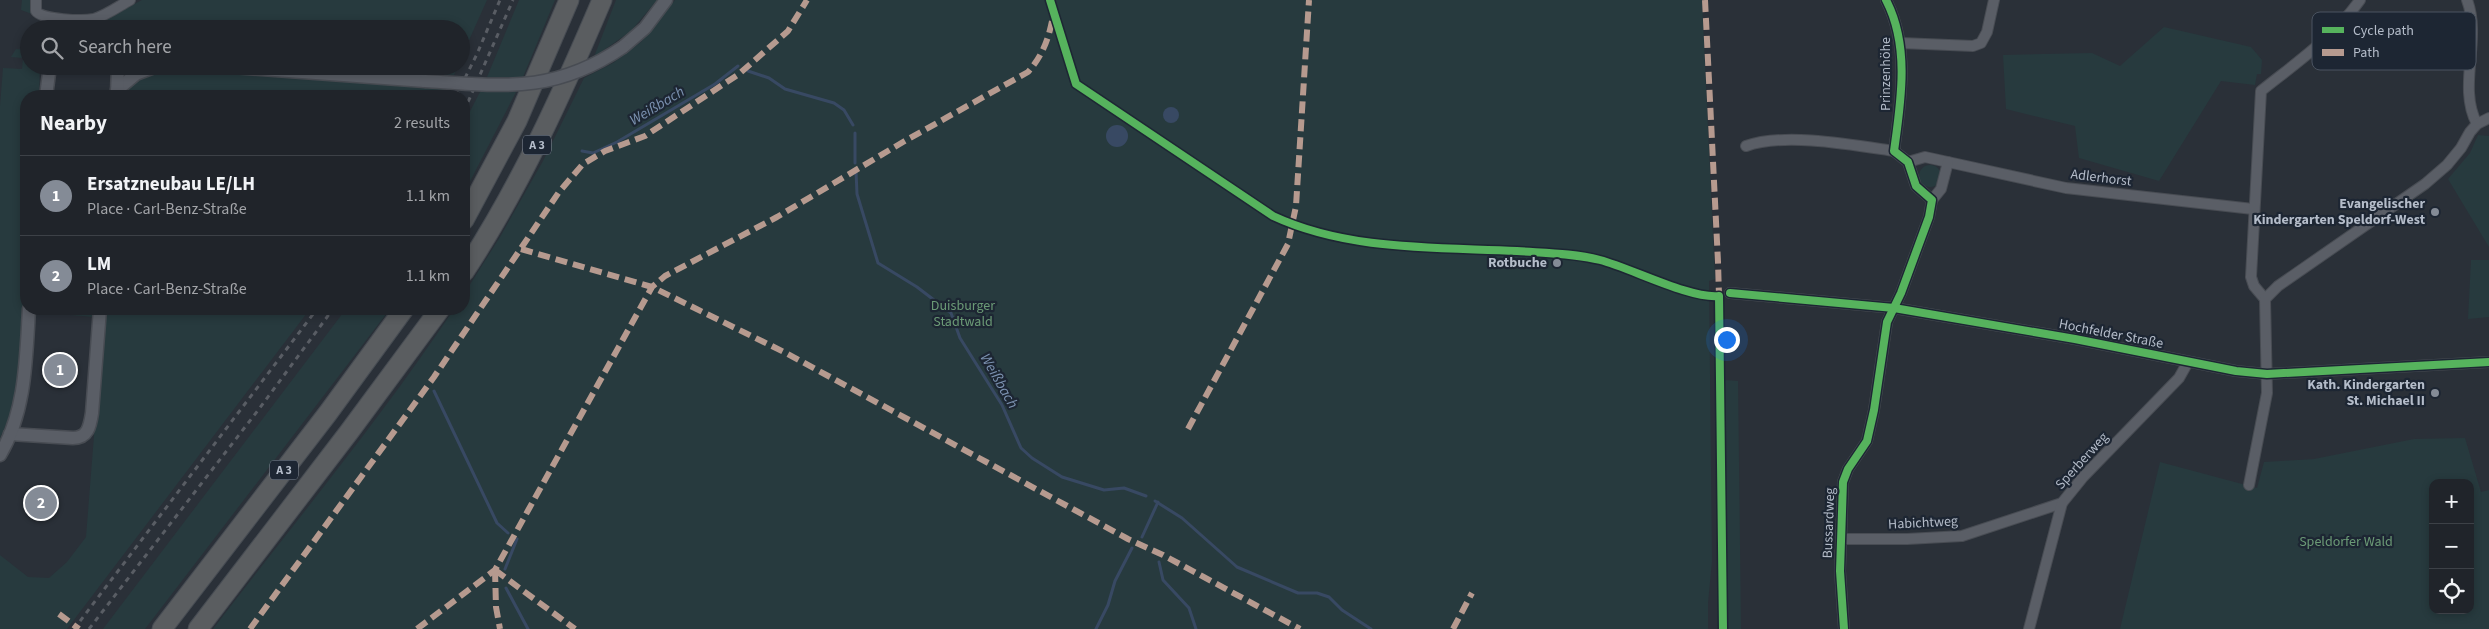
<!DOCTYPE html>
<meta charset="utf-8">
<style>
body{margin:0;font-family:"Source Sans 3",sans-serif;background:#282c32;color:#f1f3f6}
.controls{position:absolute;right:15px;bottom:15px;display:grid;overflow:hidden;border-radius:10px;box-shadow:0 2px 8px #0003}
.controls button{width:45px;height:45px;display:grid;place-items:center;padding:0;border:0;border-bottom:1px solid #3d4147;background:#20242a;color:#f1f3f6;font:25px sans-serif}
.you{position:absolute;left:1726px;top:339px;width:18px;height:18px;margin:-12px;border:4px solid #fff;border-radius:50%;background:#1a73e8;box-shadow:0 0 0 8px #1a73e833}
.badge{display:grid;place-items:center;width:32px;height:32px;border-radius:50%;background:#848b96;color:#fff;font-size:16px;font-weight:700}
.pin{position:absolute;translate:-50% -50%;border:2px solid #fff;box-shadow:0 1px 5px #0006}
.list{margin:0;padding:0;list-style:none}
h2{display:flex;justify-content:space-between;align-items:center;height:65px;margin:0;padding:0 20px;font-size:21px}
h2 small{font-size:16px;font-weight:400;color:#a2a4a8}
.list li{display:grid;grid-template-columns:32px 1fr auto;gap:15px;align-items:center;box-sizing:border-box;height:80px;padding:0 20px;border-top:1px solid #3d4147}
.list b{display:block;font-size:19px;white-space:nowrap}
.list p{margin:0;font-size:16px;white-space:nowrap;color:#a2a4a8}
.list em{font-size:16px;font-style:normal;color:#a2a4a8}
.icon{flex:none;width:28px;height:28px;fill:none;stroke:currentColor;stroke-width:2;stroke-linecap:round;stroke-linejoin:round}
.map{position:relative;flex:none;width:2489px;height:629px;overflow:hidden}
.search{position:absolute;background:#20242a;box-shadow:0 2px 8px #0003;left:20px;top:20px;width:450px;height:55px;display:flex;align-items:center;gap:12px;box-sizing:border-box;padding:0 18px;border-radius:28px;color:#a2a4a8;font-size:19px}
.panel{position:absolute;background:#20242a;box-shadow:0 2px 8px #0003;left:20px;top:90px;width:450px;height:225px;border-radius:20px}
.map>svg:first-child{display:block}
.green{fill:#273a3e;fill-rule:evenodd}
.water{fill:#384963}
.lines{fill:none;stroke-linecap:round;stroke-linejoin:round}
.stream{stroke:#384963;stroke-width:3}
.minor-casing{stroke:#484c53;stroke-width:12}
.tertiary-casing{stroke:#484c53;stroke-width:15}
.motorway-casing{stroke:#474c53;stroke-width:21}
.minor{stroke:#5a5e66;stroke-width:10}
.tertiary{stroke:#5a5e66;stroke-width:12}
.motorway{stroke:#5a5d60;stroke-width:19}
.rail{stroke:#595d64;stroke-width:3;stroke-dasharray:5 5;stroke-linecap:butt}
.tertiary-bridge-casing{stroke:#484c53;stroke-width:15;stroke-linecap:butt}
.tertiary-bridge{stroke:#5a5e66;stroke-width:12}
.quiet{stroke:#b69a8f;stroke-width:6;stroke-dasharray:12 6;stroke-linecap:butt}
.cycleway-casing{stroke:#1d2633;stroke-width:11}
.cycleway{stroke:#56b35d;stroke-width:8}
.poi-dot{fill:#848b96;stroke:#1d2633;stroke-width:2}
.labels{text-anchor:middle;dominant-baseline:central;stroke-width:4.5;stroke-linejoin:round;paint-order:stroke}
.shield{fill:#1d2633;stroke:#878f9c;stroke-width:1}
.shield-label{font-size:12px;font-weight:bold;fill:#b4bcc9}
.street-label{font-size:14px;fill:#b4bcc9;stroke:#1d2633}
.poi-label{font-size:14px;font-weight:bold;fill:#b4bcc9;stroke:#1d2633;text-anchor:end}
.park-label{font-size:14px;fill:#6b9a76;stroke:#1d2633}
.water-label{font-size:15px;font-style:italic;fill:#7c92b1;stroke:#1d2633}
.key{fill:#1d2633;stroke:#4a5360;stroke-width:1}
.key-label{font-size:14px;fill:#b4bcc9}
</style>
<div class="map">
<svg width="2489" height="629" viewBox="0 0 2489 629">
<rect width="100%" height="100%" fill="#2a3038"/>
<g class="green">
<polygon points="22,0 33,0 32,14 21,10"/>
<polygon points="142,0 487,0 461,58 461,29 87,29"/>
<polygon points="519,0 555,0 523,77 487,77"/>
<polygon points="616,0 657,0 631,31 594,57"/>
<path d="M675,0H1702L1715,279L1709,281L1712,561L1708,603V629H213C294,523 380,420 454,309H464V294L500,237L543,161L584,78L613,63L641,42Z"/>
<polygon points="2164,27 2251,47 2262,60 2261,74 2257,74 2255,85 2221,81 2159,181 2079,158 2075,126 2006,109 2003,55 2092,53 2120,66"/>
<path d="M16,49L29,50V66H40L39,96H26C26,178 28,260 21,341C18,374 16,408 0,438V106L3,68L22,69L23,58L11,57Z"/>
<polygon points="336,66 458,66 454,75"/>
<path d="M170,68L450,88L446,96H124C130,77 152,71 170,68Z"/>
<polygon points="480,92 516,92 464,193 464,123"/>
<polygon points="2478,135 2489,136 2489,247 2448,179 2470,153"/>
<circle cx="1930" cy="176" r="11"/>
<polygon points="2471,260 2489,260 2489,317 2468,319"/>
<polygon points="36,309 94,309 94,317 35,312"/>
<polygon points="104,309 310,309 67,629 0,629 0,555 28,577 49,578 67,562 86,537"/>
<polygon points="346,309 390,309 145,629 103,629"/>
<polygon points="1725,380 1738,381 1741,629 1727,629"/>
<path d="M2465,438L2481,492L2489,490V629H2120L2160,462L2257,488L2264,462L2314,459L2414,439ZM2433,483H2470V610H2433Z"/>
</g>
<g class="water">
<circle cx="1171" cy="115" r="8"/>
<circle cx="1117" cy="136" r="11"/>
</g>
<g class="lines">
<g class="stream">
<polyline points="748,71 769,78 785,89 834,103 844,110 853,125"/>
<polyline points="582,151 593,153 617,142 715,84 738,66"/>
<polyline points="855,163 855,133"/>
<polyline points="856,171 857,194 878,263 917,287 951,313 960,338 1002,405 1021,448 1032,458 1062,477 1104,490 1124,488 1146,496"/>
<polyline points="434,391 497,523 508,533"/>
<polyline points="1155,501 1182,518 1237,567 1298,593 1317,593 1329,597 1342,610 1371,629"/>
<polyline points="1142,537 1158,502"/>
<polyline points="1159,562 1163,580 1189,608 1196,629"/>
<polyline points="505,569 517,539"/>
<polyline points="506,588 528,629"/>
<polyline points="1096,629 1108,605 1115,581 1132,548"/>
</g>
<g class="minor-casing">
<g id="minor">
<path d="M36,0V11C42,20 83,21 94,19C107,15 119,6 130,0"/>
<path d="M2467,0C2482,39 2457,87 2477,124"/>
<polyline points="1901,43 1973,46 1981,43 1987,32 1994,0"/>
<path d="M1746,146C1784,132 1854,145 1894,151"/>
<polyline points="1908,162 1925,157 2066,188 2253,209"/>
<polyline points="1932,200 1941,189 1948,162"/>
<polyline points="1730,293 1894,308 2075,339 2236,371 2267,374 2489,362"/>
<path d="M2265,299L2254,286L2251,277L2261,91C2296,63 2334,37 2360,0"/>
<polyline points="2249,485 2267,393 2265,299 2278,286 2425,184 2447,165 2461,148 2470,132 2477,124 2489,118"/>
<polyline points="1841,539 1907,539 1962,536 2062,503"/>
<path d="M1844,629L1840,571L1843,482L1848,469L1867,441L1874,410L1887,322L1901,293L1929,217L1932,200L1916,186L1908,162L1894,151C1901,101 1910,46 1886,0"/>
<polyline points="2029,629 2062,503 2083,477 2179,378 2188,362"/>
</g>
</g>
<g class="tertiary-casing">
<g id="tertiary">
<polyline points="623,47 645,28 666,0"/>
<polyline points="219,66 425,81"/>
<polyline points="117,90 136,74 157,66"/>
<polyline points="117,94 118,66"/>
<polyline points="46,96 50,66"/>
<path d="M10,434L73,438C88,438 90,426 92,413L100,309"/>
<path d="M0,455C26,411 26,358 29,309"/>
</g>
</g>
<g class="motorway-casing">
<g id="motorway">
<polyline points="464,220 517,121 569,0"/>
<path d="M464,272C520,187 562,94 602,0"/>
<polyline points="162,629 328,413 404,309"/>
<polyline points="198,629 349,432 440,309"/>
</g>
</g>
<use href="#minor" class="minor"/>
<use href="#tertiary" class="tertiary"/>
<use href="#motorway" class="motorway"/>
<g class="rail">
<polyline points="456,96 477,54 500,0"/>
<polyline points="464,111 513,0"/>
<polyline points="74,629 317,309"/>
<polyline points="89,629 259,409 333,309"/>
</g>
<g class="tertiary-bridge-casing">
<path id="tertiary-bridge" d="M425,81C503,86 554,94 623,47"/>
</g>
<use href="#tertiary-bridge" class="tertiary-bridge"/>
<g class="quiet">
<polyline points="1705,0 1718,262 1719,296 1716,297"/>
<polyline points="521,249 652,287 786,353 1128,539 1163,555 1300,629"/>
<polyline points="1188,429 1288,244 1296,206 1309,0"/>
<polyline points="495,570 575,629"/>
<polyline points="495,570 496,607 500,629"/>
<polyline points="59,614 79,629"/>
<polyline points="250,629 434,377 559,192 583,164 605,151 645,136 739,74 788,31 807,0"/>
<path d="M417,629L495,570L652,287L665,276L777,217L903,142L1028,72C1043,55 1049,38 1053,16"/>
<polyline points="1453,629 1472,593"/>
</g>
<g class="cycleway-casing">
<g id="cycleway">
<path d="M1050,0L1076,84L1273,216C1348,251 1436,247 1517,251C1544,253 1573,253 1600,260C1631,268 1690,299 1719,296L1723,629"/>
<polyline points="1730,293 1894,308 2075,339 2236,371 2267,374 2489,362"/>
<path d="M1844,629L1840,571L1843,482L1848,469L1867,441L1874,410L1887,322L1901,293L1929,217L1932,200L1916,186L1908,162L1894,151C1901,101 1910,46 1886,0"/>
</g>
</g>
<use href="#cycleway" class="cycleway"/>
</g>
<g class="poi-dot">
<circle cx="2435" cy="212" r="5"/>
<circle cx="1557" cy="263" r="5"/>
<circle cx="2435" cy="393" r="5"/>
</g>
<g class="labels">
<g class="shield">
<rect x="523" y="135.5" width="28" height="19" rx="4"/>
<rect x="270" y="460.5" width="28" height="19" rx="4"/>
</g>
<g class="shield-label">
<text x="537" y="145">A 3</text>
<text x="284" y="470">A 3</text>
</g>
<g class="street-label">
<text transform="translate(1886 74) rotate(-90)">Prinzenhöhe</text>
<text transform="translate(2101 178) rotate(7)">Adlerhorst</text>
<text transform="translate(2111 334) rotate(11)">Hochfelder Straße</text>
<text transform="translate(2082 461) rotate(-48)">Sperberweg</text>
<text transform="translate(1829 523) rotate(-88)">Bussardweg</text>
<text transform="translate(1923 523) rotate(-3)">Habichtweg</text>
</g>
<g class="poi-label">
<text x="2425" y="204">Evangelischer<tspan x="2425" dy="16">Kindergarten Speldorf-West</tspan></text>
<text x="1547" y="263">Rotbuche</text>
<text x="2425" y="385">Kath. Kindergarten<tspan x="2425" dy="16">St. Michael II</tspan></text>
</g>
<g class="park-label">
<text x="963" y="306">Duisburger<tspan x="963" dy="16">Stadtwald</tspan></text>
<text x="2346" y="542">Speldorfer Wald</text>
</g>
<g class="water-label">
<text transform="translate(657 106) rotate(-31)">Weißbach</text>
<text transform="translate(999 381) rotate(60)">Weißbach</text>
</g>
</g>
<rect x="2312" y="12" width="164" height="58" rx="8" class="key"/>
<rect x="2322" y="27" width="22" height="6" fill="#56b35d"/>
<rect x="2322" y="49" width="22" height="7" fill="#b69a8f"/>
<g class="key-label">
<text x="2353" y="35">Cycle path</text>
<text x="2353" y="57">Path</text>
</g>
</svg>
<div class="controls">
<button>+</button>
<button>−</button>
<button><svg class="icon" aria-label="locate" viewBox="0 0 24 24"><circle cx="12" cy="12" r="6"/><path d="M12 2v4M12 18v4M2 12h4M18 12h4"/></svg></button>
</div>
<div class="you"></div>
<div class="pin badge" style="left:60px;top:370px">1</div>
<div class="pin badge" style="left:41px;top:503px">2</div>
<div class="search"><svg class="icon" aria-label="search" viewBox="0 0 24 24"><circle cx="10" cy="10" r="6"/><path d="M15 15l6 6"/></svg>Search here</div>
<section class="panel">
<h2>Nearby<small>2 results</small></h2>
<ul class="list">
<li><span class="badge">1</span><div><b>Ersatzneubau LE/LH</b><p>Place · Carl-Benz-Straße</p></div><em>1.1 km</em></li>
<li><span class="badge">2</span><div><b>LM</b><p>Place · Carl-Benz-Straße</p></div><em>1.1 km</em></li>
</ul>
</section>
</div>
